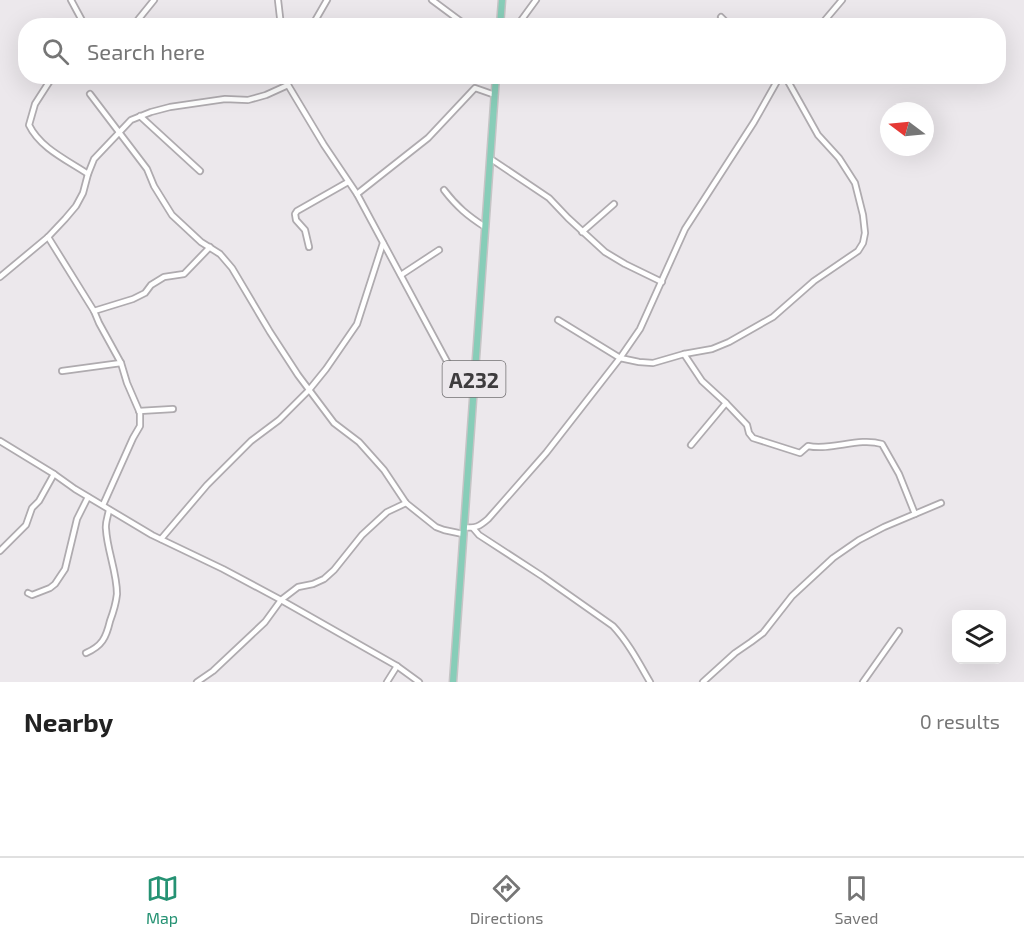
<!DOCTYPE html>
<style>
body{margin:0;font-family:"Exo 2",sans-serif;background:#f6f6f6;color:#222}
.controls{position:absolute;right:18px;bottom:18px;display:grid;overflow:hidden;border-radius:12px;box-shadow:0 6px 24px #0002}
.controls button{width:54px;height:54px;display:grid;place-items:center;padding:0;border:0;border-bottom:2px solid #e0e0e0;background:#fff;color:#222;font:30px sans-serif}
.compass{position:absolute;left:880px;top:102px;width:54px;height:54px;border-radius:50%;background:#fff;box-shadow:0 6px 24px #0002;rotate:286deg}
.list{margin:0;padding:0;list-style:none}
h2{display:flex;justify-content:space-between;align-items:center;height:78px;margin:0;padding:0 24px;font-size:26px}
h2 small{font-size:20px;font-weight:400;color:#767676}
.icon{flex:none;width:33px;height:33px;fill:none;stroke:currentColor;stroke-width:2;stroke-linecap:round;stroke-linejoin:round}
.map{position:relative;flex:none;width:1024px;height:682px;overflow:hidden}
.search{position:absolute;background:#fff;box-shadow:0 6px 24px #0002;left:18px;right:18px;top:18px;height:66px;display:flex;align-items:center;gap:15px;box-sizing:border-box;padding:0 21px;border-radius:24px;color:#767676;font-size:22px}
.sheet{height:174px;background:#fff}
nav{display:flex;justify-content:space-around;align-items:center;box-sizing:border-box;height:84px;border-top:2px solid #e0e0e0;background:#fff;font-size:16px;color:#767676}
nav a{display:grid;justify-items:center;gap:3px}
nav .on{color:#259273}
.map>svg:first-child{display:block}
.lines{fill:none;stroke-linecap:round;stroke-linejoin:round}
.minor-casing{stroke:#afabaf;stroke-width:8}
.major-casing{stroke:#c5c4c5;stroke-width:9}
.minor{stroke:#fff;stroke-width:4.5}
.major{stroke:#87cdb8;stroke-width:6}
.labels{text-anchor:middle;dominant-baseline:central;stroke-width:4.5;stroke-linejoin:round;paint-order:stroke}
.shield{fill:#ece8ec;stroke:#727072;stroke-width:1.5}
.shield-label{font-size:21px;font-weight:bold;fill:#3e3c3e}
</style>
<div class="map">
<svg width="1024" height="682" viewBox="0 0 1024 682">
<rect width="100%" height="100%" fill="#ece8ec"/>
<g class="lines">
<g class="minor-casing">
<g id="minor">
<polyline points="71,0 85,26"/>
<polyline points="278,0 281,26"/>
<polyline points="432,0 467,26"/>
<polyline points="721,17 730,26"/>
<polyline points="133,26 154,0"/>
<polyline points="312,26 327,0"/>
<polyline points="517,26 536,0"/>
<polyline points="820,26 842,0"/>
<path d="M53,76L35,104L29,125C40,148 67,160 88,174"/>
<polyline points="285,76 288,85 324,145 357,194 451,369 463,382 473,390"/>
<polyline points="90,94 147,169 154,186 172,215 201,242 220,254 232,268 270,332 298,375 334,423 359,442 384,470 406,503 436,527 444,530 463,534"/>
<polyline points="140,116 200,171"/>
<polyline points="491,159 549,198 568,218 605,252 625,264 662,282"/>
<path d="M444,190C457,207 468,216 485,227"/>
<polyline points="357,194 428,138 475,88 495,95"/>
<polyline points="582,232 614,204"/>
<polyline points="48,237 94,311 99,323 121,363 127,383 140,413 140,426 133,438 103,505"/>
<polyline points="309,247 305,230 296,220 295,214 297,211 348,182"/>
<polyline points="401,275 439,250"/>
<polyline points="0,277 48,237 65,219 76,206 83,193 88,174 94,159 131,120 151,112 170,107 225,99 248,100 266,95 288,85"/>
<polyline points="94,311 133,299 145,293 151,285 164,277 184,274 210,247"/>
<polyline points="558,320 620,358 639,362 653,363 684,354 712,349 729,342 773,317 814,281 858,251 863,243 865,233 863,215 855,183 839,158 818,135 785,76"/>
<path d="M684,354L702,381L726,403L747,425L749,433L753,438L800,453L808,446C832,451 858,437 882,444L899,474L915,514"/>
<polyline points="62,371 121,363"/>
<polyline points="139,411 173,409"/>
<polyline points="0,441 54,474 75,489 152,535 223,569 281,600 397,666 419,682"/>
<polyline points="691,445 726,403"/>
<path d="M464,527C475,529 480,526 488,519L546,453L620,358L640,329L685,229L754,122L780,76"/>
<path d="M473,528L479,535L542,576L613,626C628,642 639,663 650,682"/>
<polyline points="161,539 207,485 251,441 279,420 309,390 326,369 357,324 383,243"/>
<polyline points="0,551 26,525 32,508 39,501 54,474"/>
<polyline points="28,593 32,595 50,588 55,584 65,569 77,519 88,497"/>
<path d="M86,653C102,646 106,638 110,621C113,613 116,603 117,594C117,572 107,550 106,529C105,523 108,516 109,510"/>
<polyline points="197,682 213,671 265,622 281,600 298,587 313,584 324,579 334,570 362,535 387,512 406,503"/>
<polyline points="387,682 397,666"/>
<polyline points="703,682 735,653 751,642 763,633 792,596 833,558 859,540 884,527 941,503"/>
<polyline points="863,682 899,631"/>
</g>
</g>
<g class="major-casing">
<g id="major">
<polyline points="500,26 502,0"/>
<polyline points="453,682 496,76"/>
</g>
</g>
<use href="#minor" class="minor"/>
<use href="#major" class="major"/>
</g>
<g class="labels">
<rect class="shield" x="442.5" y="361" width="63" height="36" rx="4.5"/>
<g class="shield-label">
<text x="474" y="379">A232</text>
</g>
</g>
</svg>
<div class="controls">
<button><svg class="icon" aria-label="layers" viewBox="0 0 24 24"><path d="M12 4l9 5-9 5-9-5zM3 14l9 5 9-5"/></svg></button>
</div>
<svg class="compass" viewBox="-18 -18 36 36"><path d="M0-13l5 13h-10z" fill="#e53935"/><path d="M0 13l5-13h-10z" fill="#767676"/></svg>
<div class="search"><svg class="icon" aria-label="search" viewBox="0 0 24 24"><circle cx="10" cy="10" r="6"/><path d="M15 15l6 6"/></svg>Search here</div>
</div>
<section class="sheet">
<h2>Nearby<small>0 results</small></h2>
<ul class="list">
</ul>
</section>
<nav>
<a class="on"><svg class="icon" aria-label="map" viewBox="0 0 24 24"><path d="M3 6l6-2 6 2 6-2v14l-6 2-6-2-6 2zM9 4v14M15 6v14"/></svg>Map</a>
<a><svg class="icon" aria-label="directions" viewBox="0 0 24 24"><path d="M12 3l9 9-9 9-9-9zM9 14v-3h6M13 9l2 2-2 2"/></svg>Directions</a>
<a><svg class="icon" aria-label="saved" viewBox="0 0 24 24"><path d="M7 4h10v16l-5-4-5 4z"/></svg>Saved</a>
</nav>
